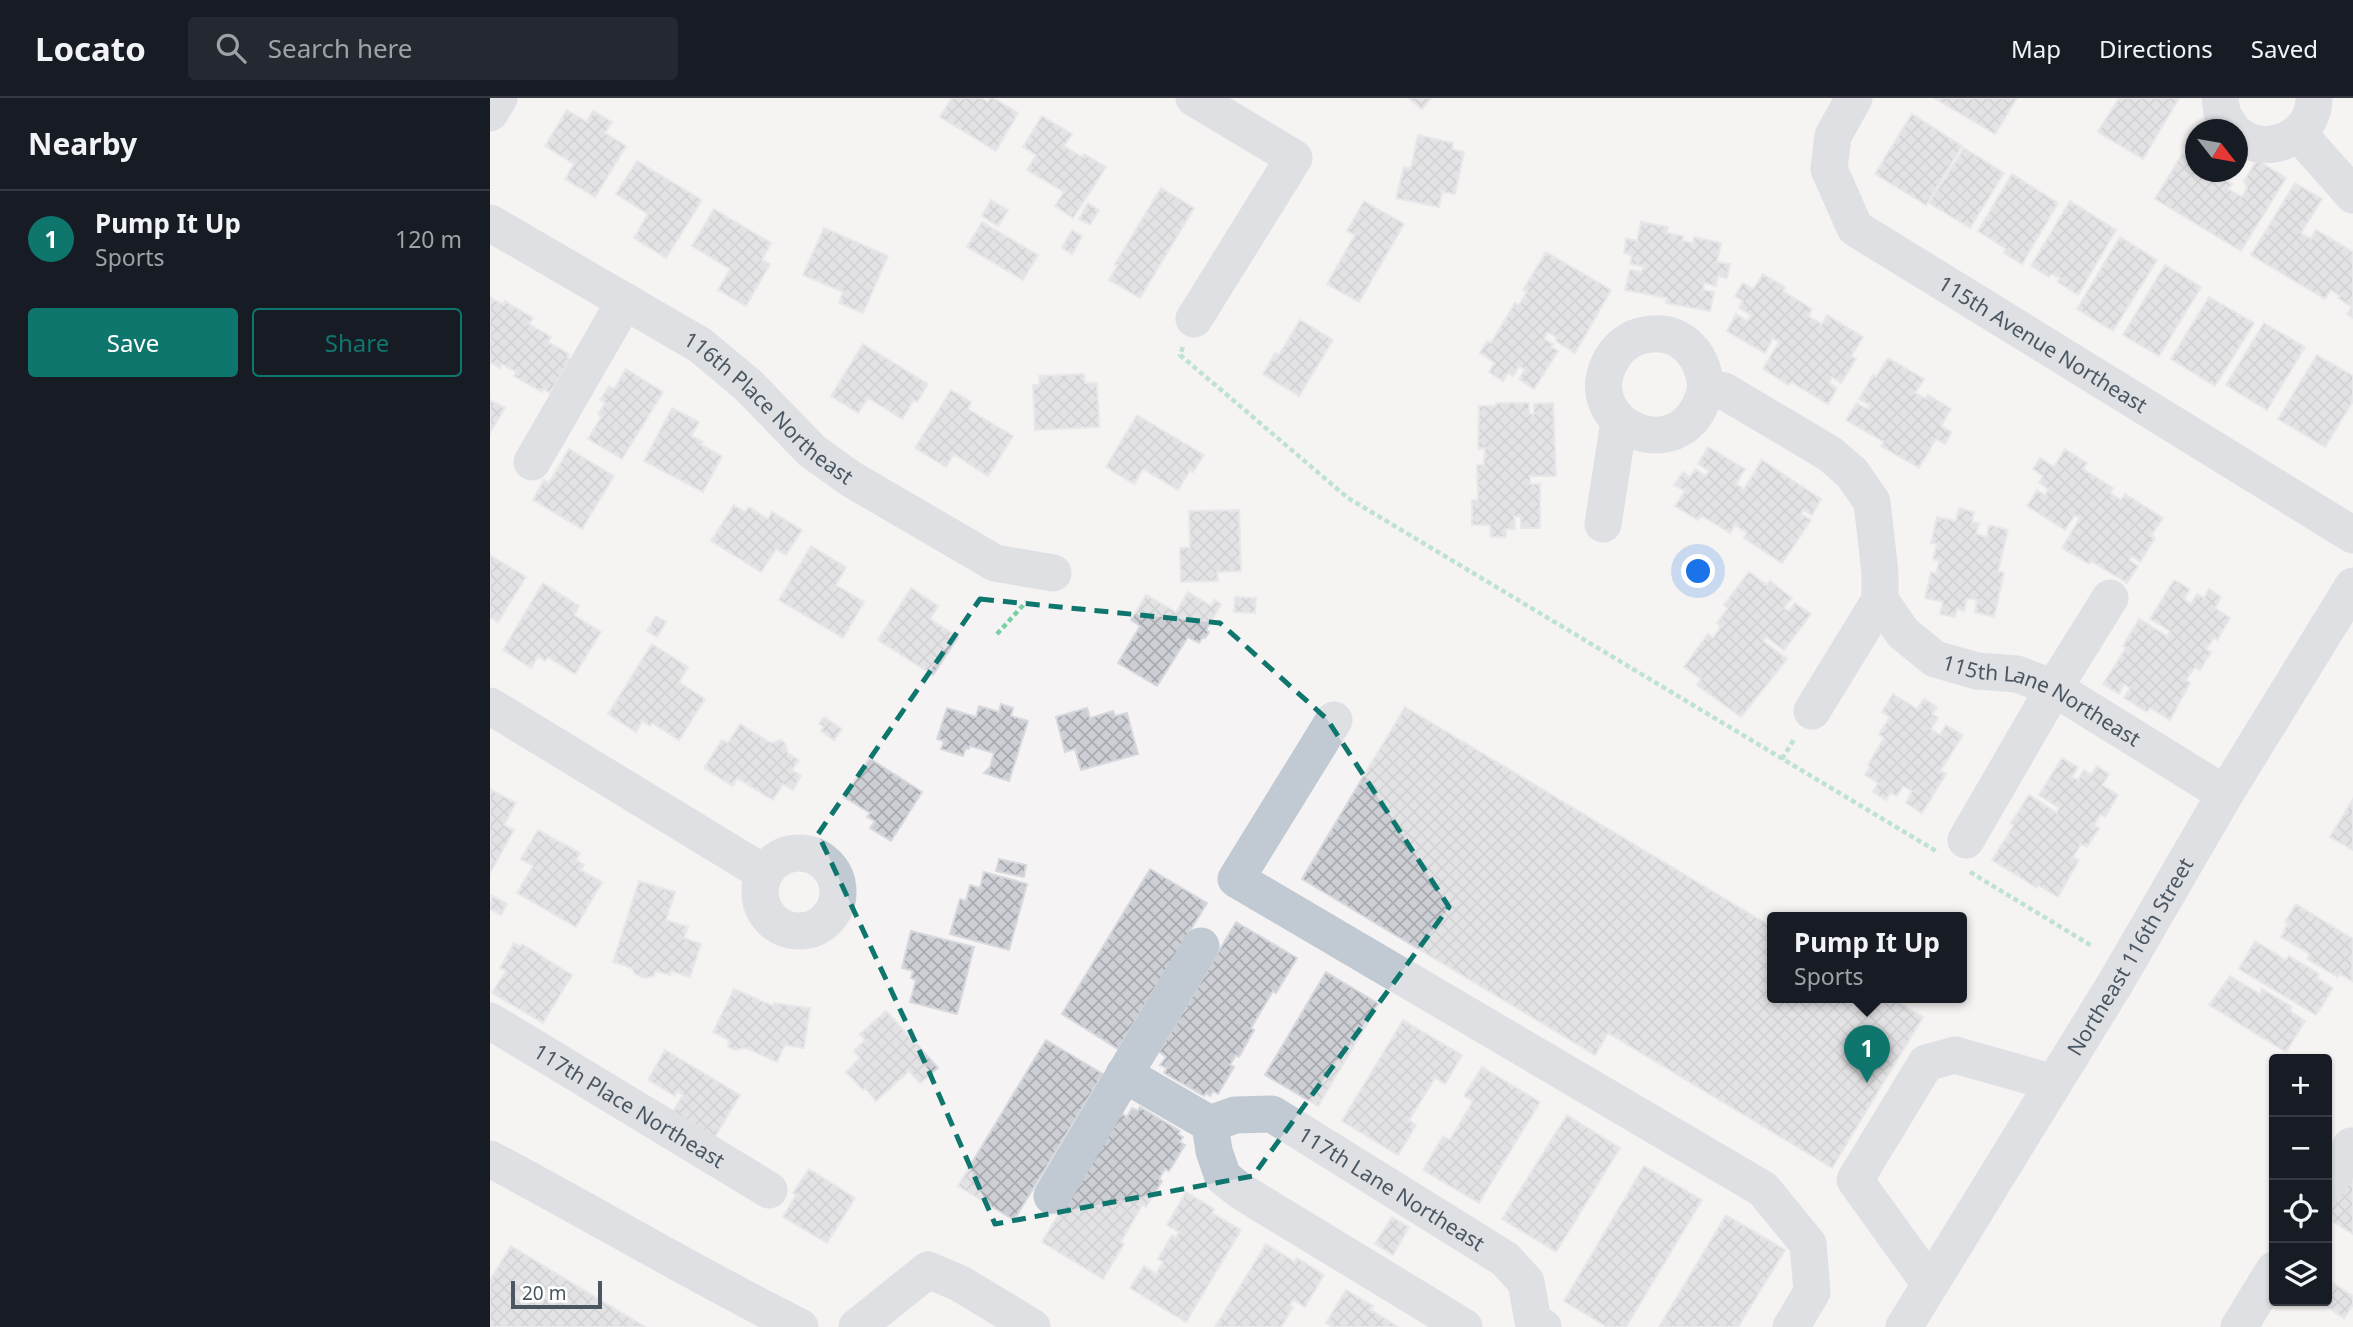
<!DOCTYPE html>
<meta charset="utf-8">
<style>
body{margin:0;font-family:"Noto Sans",sans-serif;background:#242831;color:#f1f3f6}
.controls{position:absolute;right:21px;bottom:21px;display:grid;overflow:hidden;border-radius:7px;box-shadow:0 2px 5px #0004}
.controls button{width:63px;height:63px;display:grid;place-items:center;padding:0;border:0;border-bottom:2px solid #363941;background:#171b24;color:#f1f3f6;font:35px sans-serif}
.compass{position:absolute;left:1695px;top:21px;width:63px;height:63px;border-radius:50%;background:#171b24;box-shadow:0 2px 5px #0004;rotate:121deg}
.scale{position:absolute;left:21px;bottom:18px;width:91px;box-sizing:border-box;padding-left:7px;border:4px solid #4a5661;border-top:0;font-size:19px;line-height:24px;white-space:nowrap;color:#4a5661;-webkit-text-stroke:5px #fff;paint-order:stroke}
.you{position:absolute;left:1209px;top:474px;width:24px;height:24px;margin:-18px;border:5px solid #fff;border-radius:50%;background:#1a73e8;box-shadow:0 0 0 10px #1a73e833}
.badge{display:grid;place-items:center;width:46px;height:46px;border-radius:50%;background:#0f766e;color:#fff;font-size:23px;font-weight:700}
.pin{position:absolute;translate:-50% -58px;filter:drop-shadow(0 2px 4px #0008)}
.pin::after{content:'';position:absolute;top:37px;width:24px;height:21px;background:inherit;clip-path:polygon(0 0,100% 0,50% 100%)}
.popup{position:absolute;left:1277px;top:814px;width:200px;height:91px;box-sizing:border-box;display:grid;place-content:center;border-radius:7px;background:#171b24;filter:drop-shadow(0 2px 5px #0005);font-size:23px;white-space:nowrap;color:#9ea1a6}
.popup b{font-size:26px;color:#f1f3f6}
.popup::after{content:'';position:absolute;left:50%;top:100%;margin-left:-14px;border:14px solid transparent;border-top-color:#171b24}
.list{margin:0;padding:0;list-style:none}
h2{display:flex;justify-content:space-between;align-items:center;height:91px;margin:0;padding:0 28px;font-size:30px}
h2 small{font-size:23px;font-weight:400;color:#9ea1a6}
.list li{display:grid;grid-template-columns:46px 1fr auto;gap:21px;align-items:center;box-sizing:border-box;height:98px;padding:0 28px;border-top:2px solid #363941}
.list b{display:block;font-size:26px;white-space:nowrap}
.list p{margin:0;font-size:23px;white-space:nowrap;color:#9ea1a6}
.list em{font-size:23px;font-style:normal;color:#9ea1a6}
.actions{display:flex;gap:14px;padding:21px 28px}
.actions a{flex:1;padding:16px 0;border:2px solid #0f766e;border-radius:7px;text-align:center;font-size:24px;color:#0f766e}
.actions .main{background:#0f766e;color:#fff}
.icon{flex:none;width:38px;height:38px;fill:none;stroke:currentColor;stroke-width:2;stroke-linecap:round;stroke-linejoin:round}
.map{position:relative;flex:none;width:1863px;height:1229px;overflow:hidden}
header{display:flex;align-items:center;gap:42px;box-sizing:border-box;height:98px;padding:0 35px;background:#171b24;border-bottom:2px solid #363941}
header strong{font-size:33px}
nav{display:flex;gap:38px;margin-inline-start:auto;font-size:24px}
.search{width:490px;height:63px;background:#242831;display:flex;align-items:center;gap:18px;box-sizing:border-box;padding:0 24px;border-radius:7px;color:#9ea1a6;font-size:26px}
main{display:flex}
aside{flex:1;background:#171b24}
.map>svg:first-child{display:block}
.building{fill:url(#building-cross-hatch);stroke:#d7d9de;stroke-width:2}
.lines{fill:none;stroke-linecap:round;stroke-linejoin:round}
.path{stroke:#7ad0a6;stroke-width:4.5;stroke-dasharray:5 3.5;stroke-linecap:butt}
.minor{stroke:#c1cad2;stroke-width:37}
.marked{fill:none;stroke:#0f766e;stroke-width:5;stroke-dasharray:14 9;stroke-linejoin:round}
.labels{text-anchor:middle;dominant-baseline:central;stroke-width:7;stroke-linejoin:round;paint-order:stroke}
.street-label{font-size:21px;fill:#4a5661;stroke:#fff}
</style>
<header>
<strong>Locato</strong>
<div class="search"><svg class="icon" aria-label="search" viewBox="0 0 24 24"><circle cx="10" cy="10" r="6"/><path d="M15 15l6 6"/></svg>Search here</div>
<nav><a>Map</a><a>Directions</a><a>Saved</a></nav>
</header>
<main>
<aside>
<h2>Nearby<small></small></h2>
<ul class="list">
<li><span class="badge">1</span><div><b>Pump It Up</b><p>Sports</p></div><em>120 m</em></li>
</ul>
<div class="actions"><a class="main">Save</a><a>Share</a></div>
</aside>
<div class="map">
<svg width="1863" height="1229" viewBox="0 0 1863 1229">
<defs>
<pattern id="building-cross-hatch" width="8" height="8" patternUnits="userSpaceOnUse" patternTransform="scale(1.75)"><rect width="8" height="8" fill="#cdcfd5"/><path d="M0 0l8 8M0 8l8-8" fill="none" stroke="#a8abb0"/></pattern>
</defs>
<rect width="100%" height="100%" fill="#f5f3f3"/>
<g class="building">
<polygon points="462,0 491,0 498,4 500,0 503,0 528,15 506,53 450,19"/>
<polygon points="918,0 941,0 932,11"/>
<polygon points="1444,0 1527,0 1505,36"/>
<polygon points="1629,0 1689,0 1653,61 1608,34"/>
<polygon points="77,12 97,24 103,13 122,24 115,35 136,48 105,99 75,81 84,66 55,48"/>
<polygon points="1422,16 1472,48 1436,107 1385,76"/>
<polygon points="552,18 582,36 574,48 592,59 594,56 616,69 583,120 565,108 574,94 537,72 546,57 533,49"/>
<polygon points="928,37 963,45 962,51 974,54 965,96 952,94 949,109 906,100 914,69 921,70"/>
<polygon points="1474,50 1514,75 1480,130 1439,105"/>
<polygon points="1692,56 1706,64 1706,74 1721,74 1742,86 1738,91 1752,99 1757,90 1754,83 1767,62 1796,80 1751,153 1665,101"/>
<polygon points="147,63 212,102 176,160 144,140 158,116 126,96"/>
<polygon points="1522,76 1568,105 1532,166 1514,155 1516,151 1488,133"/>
<polygon points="1805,85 1832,101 1811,135 1821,141 1826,132 1863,154 1863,220 1857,216 1862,209 1848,200 1850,198 1841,192 1835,201 1761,157"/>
<polygon points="671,90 704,110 650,200 619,182 628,167 625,166"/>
<polygon points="501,102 518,112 508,128 492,118"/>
<polygon points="874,103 914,126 869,204 837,186 865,137 857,133"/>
<polygon points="1580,103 1626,132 1588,197 1568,184 1570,180 1561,176 1559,179 1541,168"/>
<polygon points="598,105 609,112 600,127 589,121"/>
<polygon points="224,111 281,145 272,162 280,166 256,208 228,192 240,171 202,148"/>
<polygon points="492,124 548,157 533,182 477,149"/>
<polygon points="1151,124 1178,129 1177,135 1193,138 1192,143 1203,145 1204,139 1231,145 1227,164 1240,166 1237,180 1228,178 1226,188 1214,185 1213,192 1224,194 1220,213 1176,205 1177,200 1135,192 1140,172 1152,174 1153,168 1140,166 1142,157 1134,155 1136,140 1147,143"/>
<polygon points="334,130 398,158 373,215 349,205 353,194 313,177"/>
<polygon points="582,132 592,138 582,156 572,150"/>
<polygon points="1630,139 1667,162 1623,233 1587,211"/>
<polygon points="1056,154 1121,192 1085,255 1066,243 1067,240 1058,234 1054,241 1063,246 1061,249 1068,253 1044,291 1029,281 1035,272 1029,268 1023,278 1018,275 1013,283 999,274 1005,265 990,255 997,243 1001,245 1025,205 1029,207 1037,194 1033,192"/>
<polygon points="1675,167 1711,189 1669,258 1633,237"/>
<polygon points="1273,176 1295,189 1293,193 1322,211 1318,218 1332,226 1337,217 1373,239 1361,258 1366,261 1351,285 1342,279 1339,285 1347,290 1338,306 1301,284 1299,287 1273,271 1289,244 1283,240 1275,255 1237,233 1246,216 1257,223 1261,217 1249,210 1253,203 1245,198 1253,185 1263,191"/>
<polygon points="0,199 13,207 15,203 43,220 39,226 61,239 58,244 79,256 77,259 80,261 60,295 53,291 52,294 24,278 26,274 12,266 10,270 0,264"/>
<polygon points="1719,199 1764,225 1725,288 1681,261"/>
<polygon points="810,222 843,242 809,298 773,276 785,255 789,257"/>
<polygon points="1774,225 1815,249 1777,312 1736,287"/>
<polygon points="373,246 438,286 427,304 424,302 412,321 378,300 368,315 341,298"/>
<polygon points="1827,257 1863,278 1863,303 1835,349 1788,321"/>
<polygon points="1398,260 1434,281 1425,295 1436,301 1438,297 1461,311 1451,328 1462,334 1455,346 1446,341 1429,370 1391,348 1394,344 1356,322 1367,305 1377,311 1380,307 1369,301 1383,277 1386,279"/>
<polygon points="136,271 173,294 132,361 98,341 112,318 108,316 115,305 110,302 119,288 124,291"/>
<polygon points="594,276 595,285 607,285 609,329 545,332 543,287 550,287 549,278"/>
<polygon points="461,292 481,304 478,311 523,338 498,378 464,356 456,369 425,350"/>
<polygon points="0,302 15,310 0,335"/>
<polygon points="1006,305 1039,305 1039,316 1044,316 1044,306 1063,305 1066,378 1040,378 1040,386 1050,386 1050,430 1031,430 1031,419 1024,418 1025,431 1016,431 1016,439 1001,439 1000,427 982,427 982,402 988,402 987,367 994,367 995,350 988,351 989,308 1006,308"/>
<polygon points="182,310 209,324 201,338 213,344 211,347 232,358 213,394 154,363"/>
<polygon points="647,317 714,357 703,374 700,372 688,392 653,371 644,386 616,369"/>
<polygon points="1218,349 1255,371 1246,386 1254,391 1272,362 1331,401 1322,417 1313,412 1311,416 1321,422 1292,465 1254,440 1257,435 1245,427 1240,435 1212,418 1208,422 1185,408 1195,393 1184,387 1193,374 1200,379 1205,371 1216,378 1219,373 1208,366"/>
<polygon points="79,351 124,378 92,431 43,402 54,382 59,385"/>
<polygon points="1575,351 1597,365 1593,371 1623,390 1620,395 1631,402 1635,396 1673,420 1661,438 1665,440 1650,464 1642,458 1639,462 1648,468 1637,485 1601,463 1599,466 1572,450 1590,420 1585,417 1575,432 1537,408 1547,392 1555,397 1558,391 1549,385 1553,378 1543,371 1550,360 1564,369"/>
<polygon points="244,407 255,414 259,409 278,421 282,414 312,432 296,457 286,451 271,474 221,443"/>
<polygon points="1469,410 1484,414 1482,424 1489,425 1486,436 1497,439 1499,427 1518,432 1508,473 1514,475 1504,519 1485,514 1487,502 1477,500 1474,513 1467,511 1465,519 1450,516 1453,504 1435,500 1441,474 1446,476 1449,463 1443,461 1447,446 1441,445 1447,419 1466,423"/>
<polygon points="749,412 751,473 727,474 728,483 691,484 690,450 700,449 699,413"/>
<polygon points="321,448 356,469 346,487 374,504 353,540 289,502"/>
<polygon points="0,457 36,479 8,524 0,519"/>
<polygon points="1259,474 1277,487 1280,483 1302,500 1294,510 1299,513 1305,505 1321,516 1294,552 1276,539 1273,543 1297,561 1251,619 1207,587 1211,581 1194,569 1218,536 1223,540 1231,528 1227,525 1238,510 1234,507"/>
<polygon points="1684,482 1700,491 1694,501 1701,506 1707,496 1714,500 1719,491 1731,499 1725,510 1740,520 1727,542 1724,540 1716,551 1721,554 1710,572 1705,569 1696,582 1700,585 1680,622 1660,610 1657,614 1634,600 1640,590 1634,586 1629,596 1613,586 1636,550 1633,548 1649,521 1677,538 1680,533 1660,521"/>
<polygon points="53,485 89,508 84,517 111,534 85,576 58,559 55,563 48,558 41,570 13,552"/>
<polygon points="421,490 448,508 440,521 468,539 443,577 388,542"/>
<polygon points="698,494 721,508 724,502 731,506 716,532 719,534 715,540 713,539 709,545 698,539 667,588 628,565 650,528 641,522 656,497 686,514"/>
<polygon points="745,499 766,500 765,515 744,514"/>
<polygon points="166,518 176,524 167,539 157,533"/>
<polygon points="162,546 198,569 189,584 215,601 189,642 162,625 160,628 152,623 146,634 118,616"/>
<polygon points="1403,596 1427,611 1434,601 1447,609 1442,616 1448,620 1441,631 1450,637 1456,627 1473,637 1450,673 1456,676 1432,715 1416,705 1422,693 1413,688 1407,698 1400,695 1396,702 1383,694 1388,685 1375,677 1380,669 1378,667 1394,640 1389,636 1400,619 1392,614"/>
<polygon points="511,606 523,610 521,618 538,623 519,683 494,675 500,669 504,655 480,648 479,651 476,650 473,658 451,651 454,643 447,641 457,610 486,619 489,608 509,614"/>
<polygon points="915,609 1282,829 1282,899 1400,899 1433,919 1342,1070 1118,935 1105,957 812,781"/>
<polygon points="597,610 600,620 623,613 625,618 637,615 648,656 591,672 585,651 575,654 566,619"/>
<polygon points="334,619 352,631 344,642 331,633 334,629 329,626"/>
<polygon points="250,626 281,645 291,642 295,645 298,655 309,662 302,672 311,678 303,692 293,686 283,702 247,680 243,688 214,670 232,642 238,645"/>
<polygon points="379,660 432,694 401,743 380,730 385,723 377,719 380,715 354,699"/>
<polygon points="1572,660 1588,669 1582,679 1588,682 1594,672 1601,677 1607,668 1619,676 1612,687 1628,697 1615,719 1611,716 1604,727 1609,730 1597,749 1591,746 1583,759 1589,762 1568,799 1548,787 1547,790 1502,762 1524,727 1521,725 1539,697 1567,715 1569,710 1549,697"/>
<polygon points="0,691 26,705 14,727 24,732 0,775"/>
<polygon points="1863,701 1863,752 1840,739"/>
<polygon points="48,732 90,755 86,762 94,767 91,772 112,784 86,829 27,795 43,768 31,761"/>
<polygon points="509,761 536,767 534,779 506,773"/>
<polygon points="660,771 717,805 628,951 572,916"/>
<polygon points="494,774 537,786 519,852 460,836 470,801 476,803 480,787 490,790"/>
<polygon points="149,783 185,794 176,822 198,829 194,840 211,846 200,879 181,873 180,877 165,873 164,878 155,880 145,876 142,870 123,864"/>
<polygon points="2,797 17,806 11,817 0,811"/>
<polygon points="1806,806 1863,841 1862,883 1850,876 1848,879 1817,861 1820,856 1791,839 1798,825 1795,824"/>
<polygon points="746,824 807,860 786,895 783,893 761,930 764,932 749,959 746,957 740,967 744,969 728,996 723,993 720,998 716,995 714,998 674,975 677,970 670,967 676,959 669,954"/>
<polygon points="421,833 484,849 467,916 420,904 426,882 421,880 423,873 412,870"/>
<polygon points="1765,843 1796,862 1799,858 1829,876 1827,880 1843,890 1826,917 1749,871"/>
<polygon points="24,845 30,849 32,846 82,877 53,925 2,895 16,873 10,870"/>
<polygon points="836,874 889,906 828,1008 775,977"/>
<polygon points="1740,878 1770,896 1772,891 1802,909 1800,913 1815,923 1796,954 1719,907"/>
<polygon points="244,891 283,908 284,905 320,910 314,950 295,947 287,964 256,950 245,952 238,949 239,942 223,934"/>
<polygon points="396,913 448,970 430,985 419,973 386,1003 375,990 373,992 356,974 370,960 364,953 375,942 370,936"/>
<polygon points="913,922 972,957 955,986 945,980 919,1022 926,1027 908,1057 852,1023"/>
<polygon points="556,942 613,976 524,1122 468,1088"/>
<polygon points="175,952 250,997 223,1042 181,1017 193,997 187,993 185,998 158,982"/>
<polygon points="992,969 1050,1004 989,1105 933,1072 953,1038 960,1042 983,1003 974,998"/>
<polygon points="650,1009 690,1033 688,1036 693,1039 690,1044 695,1047 679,1073 675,1071 669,1081 672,1083 656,1109 652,1107 631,1144 634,1146 613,1181 552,1144 630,1014 637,1019 642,1010 648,1013"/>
<polygon points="1077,1017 1130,1050 1066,1154 1012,1121"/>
<polygon points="1863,1067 1863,1136 1837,1120 1837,1110"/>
<polygon points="1154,1068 1212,1102 1136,1229 1117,1229 1074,1203"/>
<polygon points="319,1071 365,1100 337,1145 293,1119 306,1097 303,1095"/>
<polygon points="696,1094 724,1111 722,1115 751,1132 696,1224 640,1190 654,1168 666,1176 673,1164 668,1161 682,1137 686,1139 689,1134 677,1127"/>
<polygon points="1236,1117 1295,1152 1248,1229 1169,1229"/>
<polygon points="902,1119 919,1129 903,1157 885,1146"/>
<polygon points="776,1146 805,1164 807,1160 834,1177 815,1209 803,1202 800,1207 803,1209 791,1229 725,1229"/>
<polygon points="21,1148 155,1229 0,1229 0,1182"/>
<polygon points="1841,1184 1863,1198 1863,1207 1854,1220 1829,1203 1837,1203 1837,1190"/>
<polygon points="856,1192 883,1208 881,1212 908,1229 843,1229 836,1225"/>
</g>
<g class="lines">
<g class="path">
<polyline points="693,249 690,257 858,400 1446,753"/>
<polyline points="507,536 537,503"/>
<polyline points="1292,661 1305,640"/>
<polyline points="1480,774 1602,848"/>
</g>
<g class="minor">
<path id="s1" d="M1364,0L1343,38L1339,71L1365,130L1863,437"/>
<polyline points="1730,0 1732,15 1742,32"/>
<polyline points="0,15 9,0"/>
<polyline points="1809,36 1863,97"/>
<path d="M1748,37C1778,60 1824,39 1824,0"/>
<path id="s2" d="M0,125L210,247L258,287L322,353L361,381L505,465L563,475"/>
<polyline points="704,221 804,60 704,0"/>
<path id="s3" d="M1216,289C1197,377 1088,329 1119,266C1125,253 1136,242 1150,238C1188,228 1212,253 1216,289L1234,293L1340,356L1362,375L1382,404L1390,475V502L1413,535L1445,561L1487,573L1527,576L1564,590L1735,696"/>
<polyline points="42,364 135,203"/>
<polyline points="1113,426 1129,324"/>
<polyline points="0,608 274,775"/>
<polyline points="1322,613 1390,502"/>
<polyline points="844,622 746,781 1273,1091 1318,1146 1322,1194 1301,1229"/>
<polyline points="1476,742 1564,590 1620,500"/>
<circle cx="309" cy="794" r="39"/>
<path id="s4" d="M0,923L279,1092"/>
<path id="s5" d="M634,976L720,1026L745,1017L782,1016L1015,1161L1036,1184L1043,1223L1053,1229"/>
<polyline points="720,1026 724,1053 733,1079 752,1094 974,1229"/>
<path d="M0,1061C104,1116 205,1177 310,1229"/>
<polyline points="1837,1087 1861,1048"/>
<polyline points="562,1098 711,848"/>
<polyline points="1440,1186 1365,1082 1436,965 1465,957 1564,985"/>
<polyline points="367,1229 438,1172 469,1185 542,1229"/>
<path id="s6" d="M1414,1229L1626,884L1735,696L1863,488"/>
<polyline points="1749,1229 1784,1172"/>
</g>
</g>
<path d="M0 0H1863V1229H0ZM490,501L730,525L837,621L959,809L763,1078L505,1126L437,969L328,736Z" fill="#f5f3f3" fill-opacity=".55" fill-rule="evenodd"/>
<path class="marked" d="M490,501L730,525L837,621L959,809L763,1078L505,1126L437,969L328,736Z"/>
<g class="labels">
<g class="street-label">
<text stroke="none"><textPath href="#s1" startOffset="362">115th Avenue Northeast</textPath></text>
<text stroke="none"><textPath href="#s2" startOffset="336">116th Place Northeast</textPath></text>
<text stroke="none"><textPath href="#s3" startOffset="819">115th Lane Northeast</textPath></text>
<text stroke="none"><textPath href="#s6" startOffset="434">Northeast 116th Street</textPath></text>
<text stroke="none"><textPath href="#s4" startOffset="163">117th Place Northeast</textPath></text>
<text stroke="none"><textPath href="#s5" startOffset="304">117th Lane Northeast</textPath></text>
</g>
</g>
</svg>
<div class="controls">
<button>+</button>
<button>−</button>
<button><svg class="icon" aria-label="locate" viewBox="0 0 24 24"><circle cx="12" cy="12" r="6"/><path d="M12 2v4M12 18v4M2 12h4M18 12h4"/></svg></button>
<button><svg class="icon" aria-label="layers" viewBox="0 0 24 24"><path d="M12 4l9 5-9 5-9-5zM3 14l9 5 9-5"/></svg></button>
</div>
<svg class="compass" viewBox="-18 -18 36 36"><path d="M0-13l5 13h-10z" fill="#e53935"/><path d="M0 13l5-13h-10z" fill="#9ea1a6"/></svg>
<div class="scale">20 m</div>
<div class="you"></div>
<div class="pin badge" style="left:1377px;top:985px">1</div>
<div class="popup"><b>Pump It Up</b>Sports</div>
</div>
</main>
